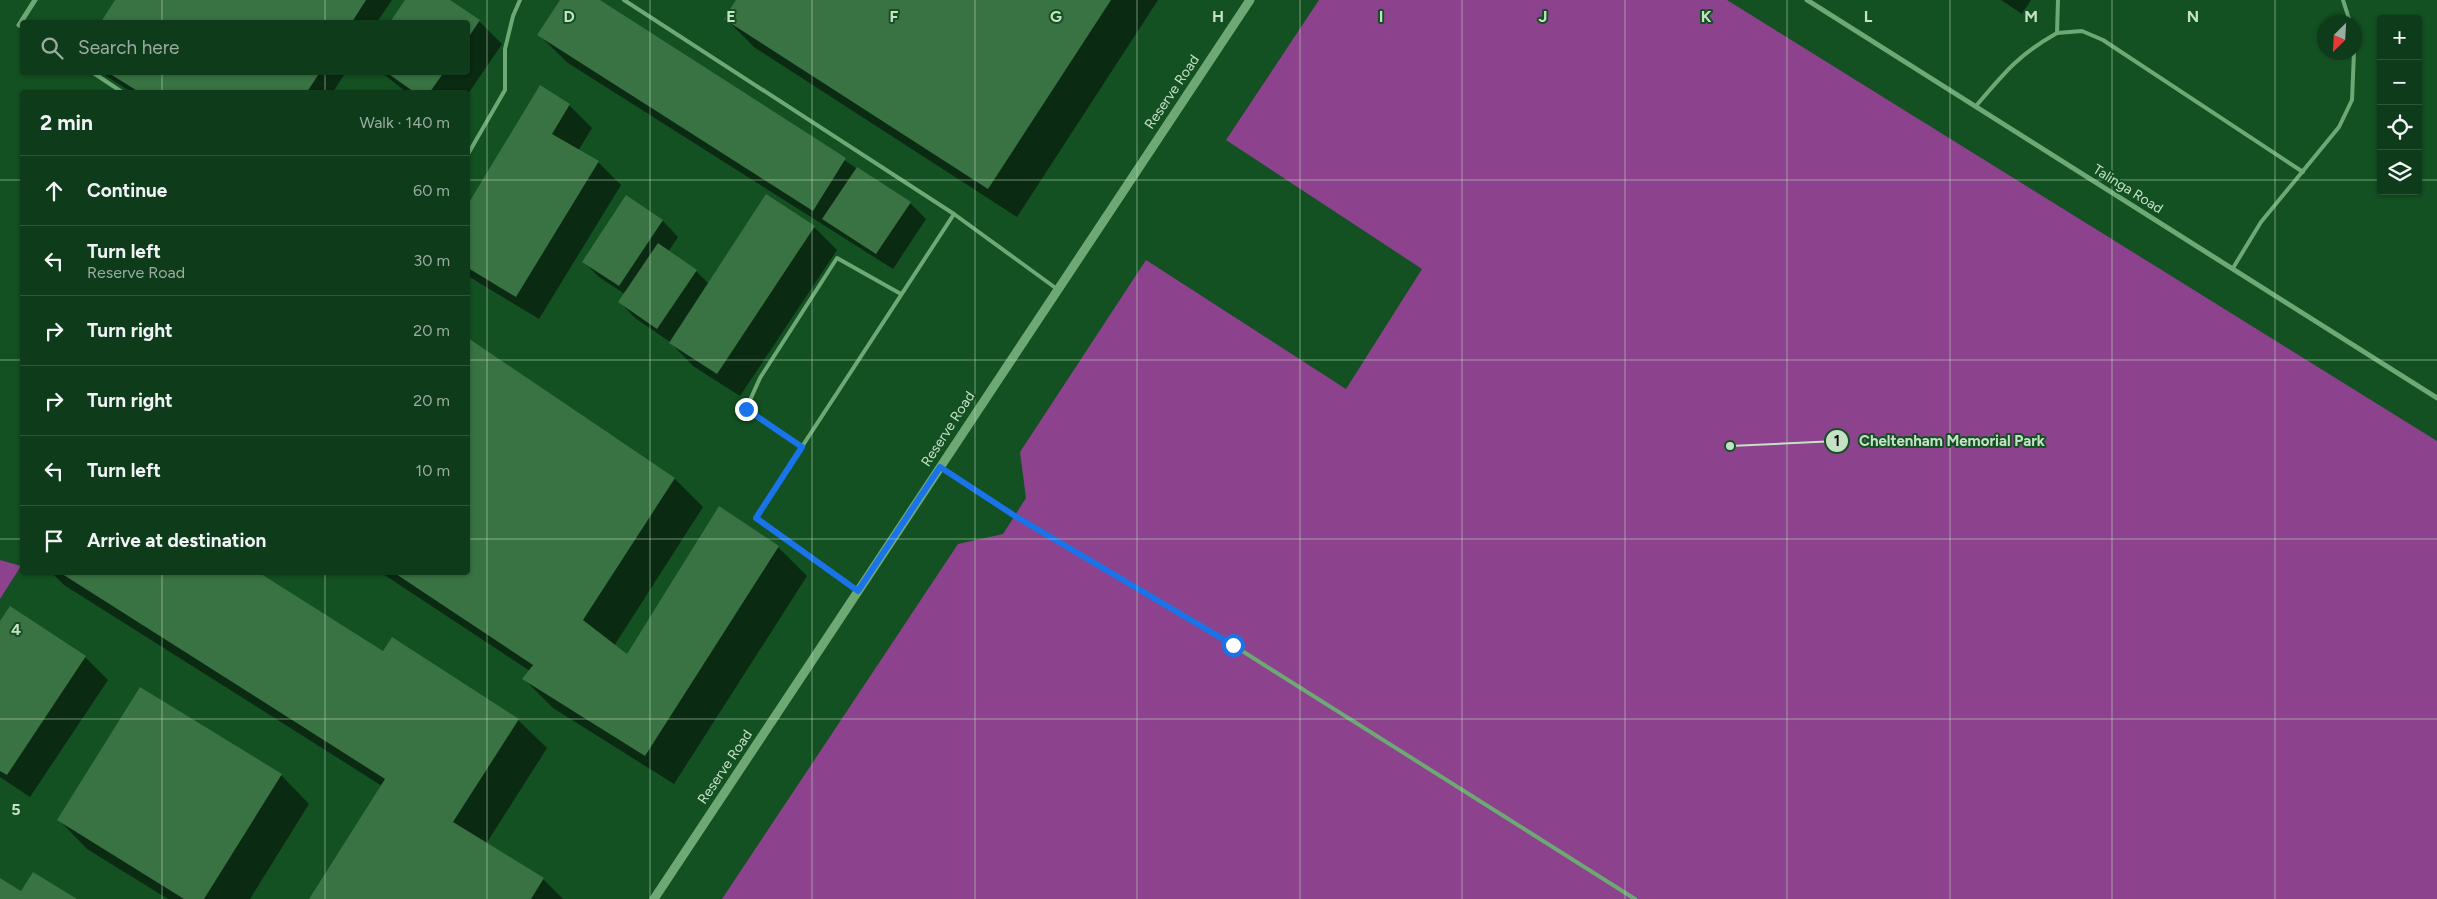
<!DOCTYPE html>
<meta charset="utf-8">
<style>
body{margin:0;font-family:Figtree,sans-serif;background:#174323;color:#f1f3f6}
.controls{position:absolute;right:15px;top:15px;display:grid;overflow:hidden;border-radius:5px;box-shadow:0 1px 4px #0004}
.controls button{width:45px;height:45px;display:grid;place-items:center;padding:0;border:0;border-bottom:1px solid #2e5639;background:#0e3c1a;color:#f1f3f6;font:25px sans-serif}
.compass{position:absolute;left:2317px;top:15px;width:45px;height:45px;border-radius:50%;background:#0e3c1a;box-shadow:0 1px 4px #0004;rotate:204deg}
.stop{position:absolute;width:15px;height:15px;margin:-11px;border:4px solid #1a73e8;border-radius:50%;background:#fff}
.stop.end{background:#1a73e8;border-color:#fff;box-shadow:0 1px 5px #0008}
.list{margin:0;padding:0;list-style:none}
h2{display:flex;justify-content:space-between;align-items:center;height:65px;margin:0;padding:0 20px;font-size:21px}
h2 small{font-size:16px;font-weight:400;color:#9bada2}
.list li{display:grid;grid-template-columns:32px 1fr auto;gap:15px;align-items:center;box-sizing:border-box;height:70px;padding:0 20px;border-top:1px solid #2e5639}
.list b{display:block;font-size:19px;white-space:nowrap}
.list p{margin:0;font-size:16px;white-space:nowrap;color:#9bada2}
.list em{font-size:16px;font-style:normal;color:#9bada2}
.icon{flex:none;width:28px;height:28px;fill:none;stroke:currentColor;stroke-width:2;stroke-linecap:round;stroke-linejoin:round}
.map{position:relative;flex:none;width:2437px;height:899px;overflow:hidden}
.search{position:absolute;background:#0e3c1a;box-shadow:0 1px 4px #0004;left:20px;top:20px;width:450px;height:55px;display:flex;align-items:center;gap:12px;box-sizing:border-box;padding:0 18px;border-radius:5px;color:#9bada2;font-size:19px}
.panel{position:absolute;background:#0e3c1a;box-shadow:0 1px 4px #0004;left:20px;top:90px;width:450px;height:485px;border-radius:5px}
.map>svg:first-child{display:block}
.green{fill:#8c428c}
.shadow{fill:#0007}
.building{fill:#397243}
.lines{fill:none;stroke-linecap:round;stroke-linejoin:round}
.service{stroke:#6da875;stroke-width:4}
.minor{stroke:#6da875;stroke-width:5}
.tertiary{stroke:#6da875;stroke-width:9}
.route{stroke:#1a73e8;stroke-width:6}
.grid{fill:none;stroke:#c5e2c7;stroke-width:1;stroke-opacity:0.55}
.labels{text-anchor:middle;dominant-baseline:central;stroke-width:4;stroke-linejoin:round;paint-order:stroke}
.street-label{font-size:14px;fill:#c5e2c7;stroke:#135022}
.grid-label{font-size:16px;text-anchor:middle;font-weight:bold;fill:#c5e2c7;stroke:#135022;stroke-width:4;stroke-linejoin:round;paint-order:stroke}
.leader{fill:none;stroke:#c5e2c7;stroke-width:2}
.callout-dot{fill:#c5e2c7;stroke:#135022;stroke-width:2}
.mark-label{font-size:15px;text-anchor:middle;font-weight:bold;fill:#111}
.callout-label{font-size:15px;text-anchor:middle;font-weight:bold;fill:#c5e2c7;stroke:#135022;stroke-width:4;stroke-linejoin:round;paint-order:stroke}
</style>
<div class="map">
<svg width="2437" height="899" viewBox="0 0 2437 899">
<rect width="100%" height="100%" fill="#135022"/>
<g class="green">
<polygon points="1319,0 1727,0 2437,441 2437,899 722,899 958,544 1003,534 1026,498 1020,452 1146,260 1346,389 1422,269 1226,140"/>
<polygon points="0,560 21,566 0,599"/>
</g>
<g class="shadow">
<polygon points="116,0 392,0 377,22 102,22"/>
<polygon points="407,0 448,0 479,21 502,44 468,94 468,92 406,92 381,72 468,72 468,22 391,22"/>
<polygon points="561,0 598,0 910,203 926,219 893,269 568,63 539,35"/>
<polygon points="737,0 1158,0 1017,217 754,47 725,18"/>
<polygon points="2001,0 2031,0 2022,14"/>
<polygon points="100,72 346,72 333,92 131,92"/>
<polygon points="541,87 569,105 592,128 578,151 598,162 621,185 539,319 468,276 468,206"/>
<polygon points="663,221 678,237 668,252 696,271 709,284 814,227 837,250 740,396 693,366 670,342 635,318 620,302 625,294 599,277 583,261"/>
<polygon points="468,340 674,478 703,507 614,646 627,656 778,547 807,576 674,784 553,708 524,679 530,671 380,572 468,572"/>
<polygon points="51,572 256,572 383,653 518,720 547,748 486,844 543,879 563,899 311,899 382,786 64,585"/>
<polygon points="10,607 85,657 108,680 30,797 0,777 0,623"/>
<polygon points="281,775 309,804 250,899 168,899 87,849 59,820"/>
</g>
<g class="building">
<polygon points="115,0 366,0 352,22 101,22"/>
<polygon points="405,0 450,0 480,20 468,38 468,22 390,22"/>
<polygon points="560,0 600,0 846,158 813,211 537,35"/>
<polygon points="736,0 1111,0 988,189 724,19"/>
<polygon points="107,72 320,72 307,92 139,92"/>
<polygon points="386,72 444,72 430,92 414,92"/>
<polygon points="540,85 570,104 552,134 599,161 516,297 468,268 468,204"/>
<polygon points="857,167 911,202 876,254 822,219"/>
<polygon points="766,194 815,226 717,374 669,343"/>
<polygon points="626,195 663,220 619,286 582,262"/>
<polygon points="658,243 697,270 657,329 618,302"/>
<polygon points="468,338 675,478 583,620 627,654 719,506 779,546 645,756 522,679 533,665 393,572 468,572"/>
<polygon points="59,572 258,572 383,651 392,637 519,719 453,822 544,878 531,899 309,899 385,779"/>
<polygon points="10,606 86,656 7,775 0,771 0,621"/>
<polygon points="140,687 282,774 204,899 184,899 57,820"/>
<polygon points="33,872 77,899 0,899 0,878 21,891"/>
</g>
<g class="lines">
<g class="service">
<polyline points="624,0 954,214 1057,289"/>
<polyline points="2343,0 2350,22"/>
<polyline points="2057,33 2082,31 2103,40 2303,172"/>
<polyline points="92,72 122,92"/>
<path d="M1976,106C2004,73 2018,55 2057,33L2058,0"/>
<polyline points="468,154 505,90 505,49 513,16 520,0"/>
<polyline points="2233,268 2261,222 2339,127 2352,100 2354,52"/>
<polyline points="802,447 746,409 760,378 837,258 901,294"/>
<polyline points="942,468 1015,516 1209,630 1635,899"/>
<polyline points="857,591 756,517 954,214"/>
</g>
<g class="minor">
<polyline points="1807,0 2437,398"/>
<polyline points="19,25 35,0"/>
</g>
<polyline class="tertiary" points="654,899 1250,0"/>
</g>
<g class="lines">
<polyline class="route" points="746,409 802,447 756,518 858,591 940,467 1015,516 1233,645"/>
</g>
<path class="grid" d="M162,0V22M325,0V22M487,0V899M650,0V899M812,0V899M975,0V899M1137,0V899M1300,0V899M1462,0V899M1625,0V899M1787,0V899M1950,0V899M2112,0V899M2275,0V899M162,72V92M325,72V92M0,180H22M468,180H2381M2418,180H2437M0,360H22M468,360H2437M0,539H22M468,539H2437M162,572V899M325,572V899M0,719H2437"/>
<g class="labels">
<g class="street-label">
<text transform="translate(1172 92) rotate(-56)">Reserve Road</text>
<text transform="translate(2128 189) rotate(32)">Talinga Road</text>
<text transform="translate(948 429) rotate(-57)">Reserve Road</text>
<text transform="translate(725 767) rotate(-56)">Reserve Road</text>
</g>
</g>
<g class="grid-label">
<text x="569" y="22">D</text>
<text x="731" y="22">E</text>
<text x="894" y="22">F</text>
<text x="1056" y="22">G</text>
<text x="1218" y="22">H</text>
<text x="1381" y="22">I</text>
<text x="1543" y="22">J</text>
<text x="1706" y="22">K</text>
<text x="1868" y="22">L</text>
<text x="2031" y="22">M</text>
<text x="2193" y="22">N</text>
<text x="16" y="635">4</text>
<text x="16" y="815">5</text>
</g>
<path class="leader" d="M1730 446L1837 441"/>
<g class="callout-dot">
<circle cx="1730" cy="446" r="5"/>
<circle cx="1837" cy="441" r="12"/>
</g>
<g class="mark-label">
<text x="1837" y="446">1</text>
</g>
<g class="callout-label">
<text x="1952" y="446">Cheltenham Memorial Park</text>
</g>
</svg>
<div class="controls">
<button>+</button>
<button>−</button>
<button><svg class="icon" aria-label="locate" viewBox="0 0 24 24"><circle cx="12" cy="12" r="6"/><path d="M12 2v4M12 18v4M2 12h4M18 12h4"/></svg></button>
<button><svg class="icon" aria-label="layers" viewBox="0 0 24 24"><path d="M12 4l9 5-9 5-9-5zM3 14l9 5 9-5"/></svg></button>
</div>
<svg class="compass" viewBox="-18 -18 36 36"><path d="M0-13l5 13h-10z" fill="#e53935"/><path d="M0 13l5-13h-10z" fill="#9bada2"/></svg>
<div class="stop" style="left:1233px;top:645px"></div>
<div class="stop end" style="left:746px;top:409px"></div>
<div class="search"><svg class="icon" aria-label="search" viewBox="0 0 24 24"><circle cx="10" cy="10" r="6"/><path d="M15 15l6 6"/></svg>Search here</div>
<section class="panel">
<h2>2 min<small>Walk · 140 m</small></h2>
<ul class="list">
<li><svg class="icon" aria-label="ahead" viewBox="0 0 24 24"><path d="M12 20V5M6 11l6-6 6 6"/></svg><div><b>Continue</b></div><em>60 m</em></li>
<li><svg class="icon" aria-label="left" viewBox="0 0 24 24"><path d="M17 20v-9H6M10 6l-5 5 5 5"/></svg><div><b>Turn left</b><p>Reserve Road</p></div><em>30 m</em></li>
<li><svg class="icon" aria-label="right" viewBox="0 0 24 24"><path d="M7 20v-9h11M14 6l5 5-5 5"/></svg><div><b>Turn right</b></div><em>20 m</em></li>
<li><svg class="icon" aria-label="right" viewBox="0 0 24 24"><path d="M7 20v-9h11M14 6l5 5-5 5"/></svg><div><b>Turn right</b></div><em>20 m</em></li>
<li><svg class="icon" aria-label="left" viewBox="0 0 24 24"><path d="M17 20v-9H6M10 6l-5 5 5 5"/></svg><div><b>Turn left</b></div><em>10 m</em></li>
<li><svg class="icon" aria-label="arrive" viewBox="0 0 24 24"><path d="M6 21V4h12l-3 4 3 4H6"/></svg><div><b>Arrive at destination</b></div></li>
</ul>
</section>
</div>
